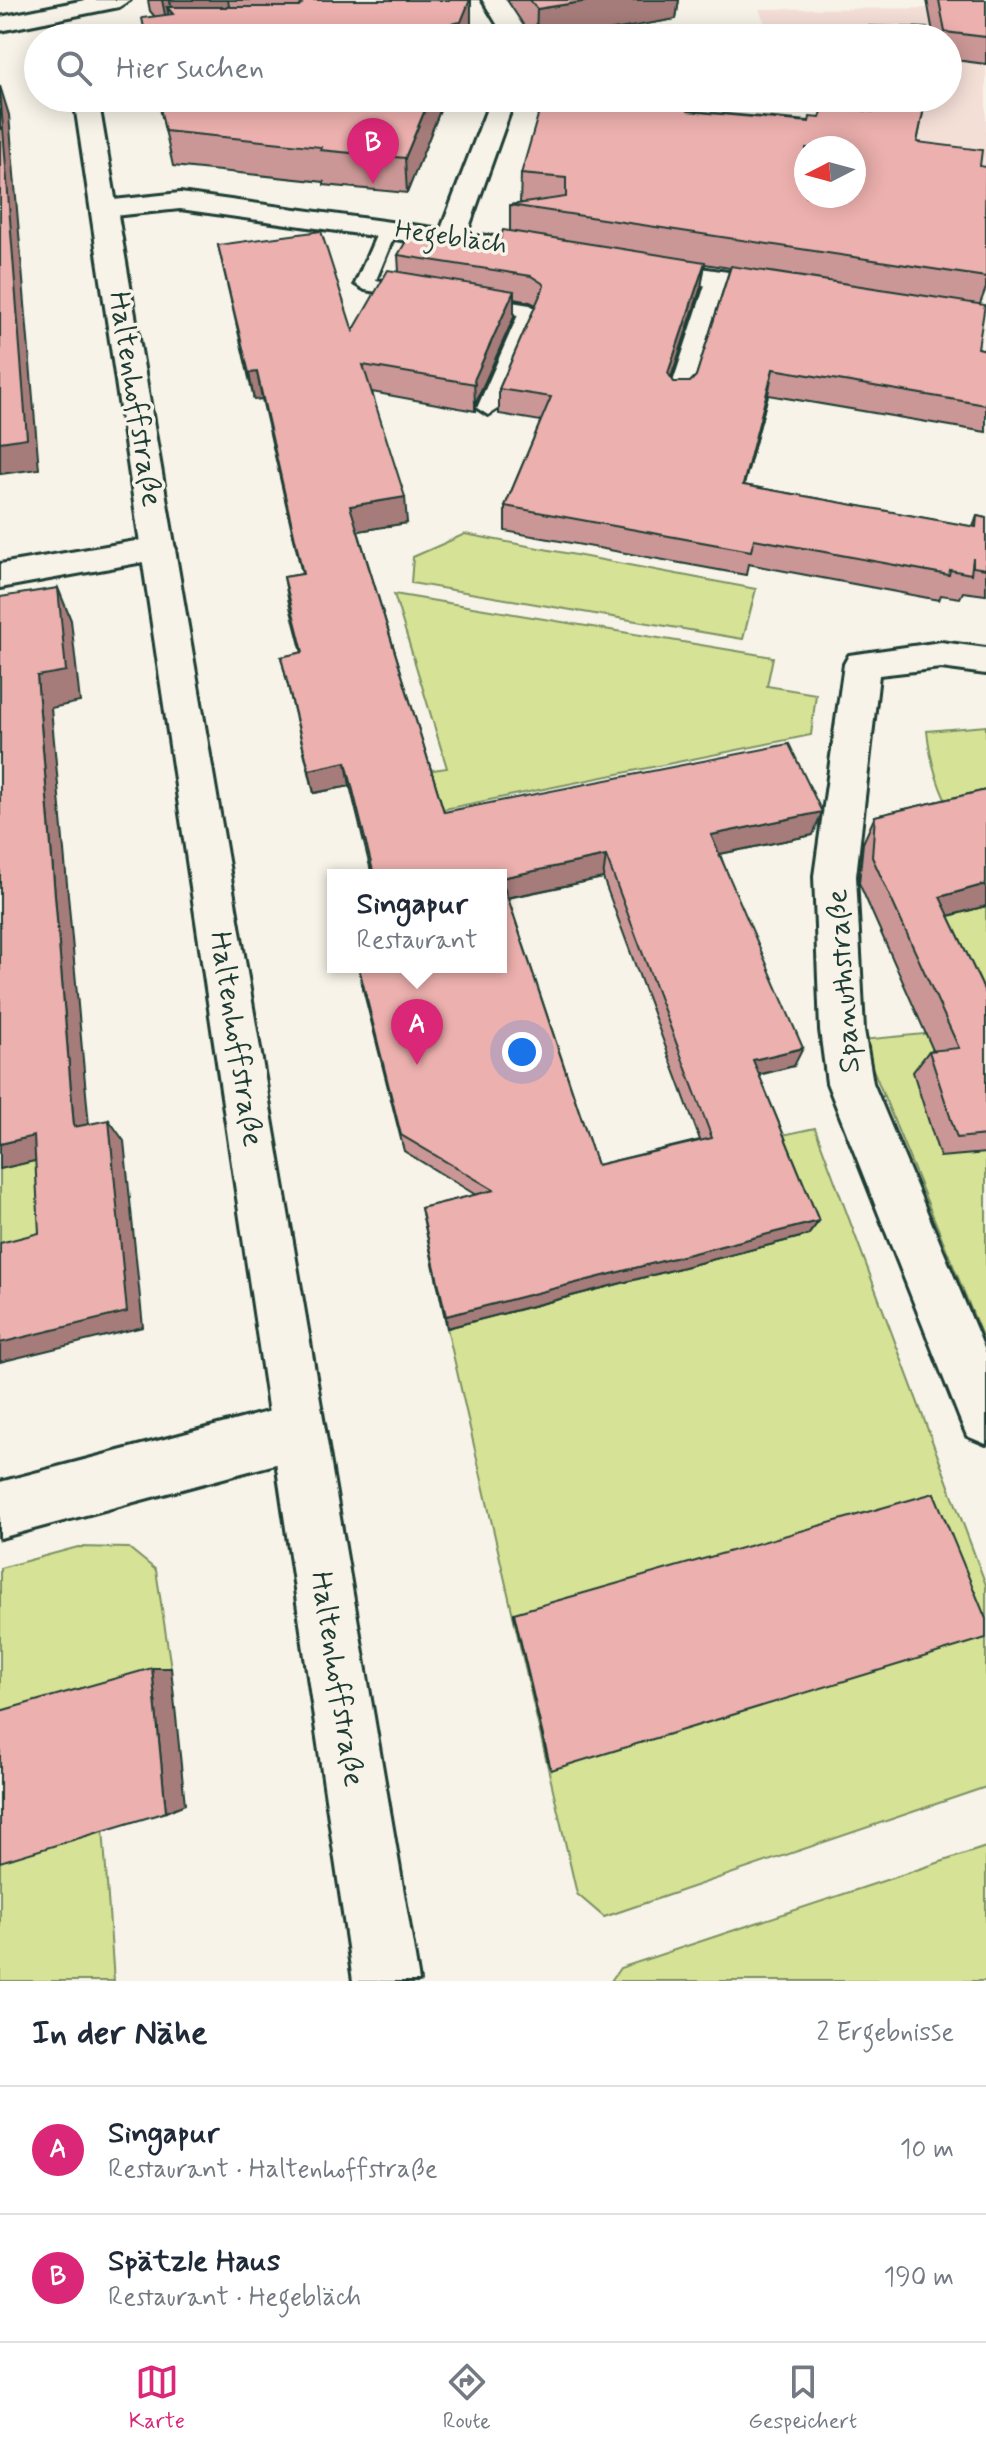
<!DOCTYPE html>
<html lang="de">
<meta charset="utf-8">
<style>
body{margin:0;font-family:Mynerve,sans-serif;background:#f6f6f7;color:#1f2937}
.compass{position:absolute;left:794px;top:136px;width:72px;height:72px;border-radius:50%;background:#fff;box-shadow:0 4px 20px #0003;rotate:264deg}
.you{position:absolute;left:522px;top:1052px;width:28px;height:28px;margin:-20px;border:6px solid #fff;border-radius:50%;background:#1a73e8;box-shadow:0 0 0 12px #1a73e833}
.badge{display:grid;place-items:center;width:52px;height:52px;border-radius:50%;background:#db2777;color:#fff;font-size:26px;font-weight:700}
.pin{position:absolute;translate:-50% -66px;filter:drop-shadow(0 2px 4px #0008)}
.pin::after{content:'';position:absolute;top:42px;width:28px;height:24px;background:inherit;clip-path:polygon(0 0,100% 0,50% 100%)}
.popup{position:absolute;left:327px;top:869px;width:180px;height:104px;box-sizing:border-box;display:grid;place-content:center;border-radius:0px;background:#fff;filter:drop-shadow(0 2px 6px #0005);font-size:26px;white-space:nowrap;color:#747a83}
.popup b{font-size:30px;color:#1f2937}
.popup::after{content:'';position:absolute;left:50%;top:100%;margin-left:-16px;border:16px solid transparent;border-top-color:#fff}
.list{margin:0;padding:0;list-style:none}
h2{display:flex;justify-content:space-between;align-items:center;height:104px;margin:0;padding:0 32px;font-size:34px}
h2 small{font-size:26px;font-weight:400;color:#747a83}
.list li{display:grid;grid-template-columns:52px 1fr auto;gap:24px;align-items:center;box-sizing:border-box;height:128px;padding:0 32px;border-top:2px solid #e0e1e3}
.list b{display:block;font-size:30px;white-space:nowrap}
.list p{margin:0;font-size:26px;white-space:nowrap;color:#747a83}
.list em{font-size:26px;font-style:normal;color:#747a83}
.icon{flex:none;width:44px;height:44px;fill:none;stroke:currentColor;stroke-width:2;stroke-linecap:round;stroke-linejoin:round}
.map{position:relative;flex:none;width:986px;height:1981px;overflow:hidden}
.search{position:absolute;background:#fff;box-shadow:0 4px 20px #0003;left:24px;right:24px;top:24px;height:88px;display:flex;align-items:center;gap:20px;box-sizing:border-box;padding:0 28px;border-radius:44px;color:#747a83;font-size:30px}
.sheet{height:360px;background:#fff}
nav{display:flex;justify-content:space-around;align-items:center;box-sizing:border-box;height:112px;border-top:2px solid #e0e1e3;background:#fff;font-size:22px;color:#747a83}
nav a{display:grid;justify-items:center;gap:4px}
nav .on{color:#db2777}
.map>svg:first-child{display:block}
.built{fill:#f4dfd7}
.green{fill:#d6e295;stroke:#7a9064;stroke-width:2}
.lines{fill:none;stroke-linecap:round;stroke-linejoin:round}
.lane-casing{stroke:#1f3d34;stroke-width:6}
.street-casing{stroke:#1f3d34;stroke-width:6}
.secondary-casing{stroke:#1f3d34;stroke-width:6}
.lane{fill:#f7f3e8;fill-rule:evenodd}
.street{fill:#f7f3e8;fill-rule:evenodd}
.secondary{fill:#f7f3e8;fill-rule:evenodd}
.wall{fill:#cb9796;stroke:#1f3d34;stroke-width:2;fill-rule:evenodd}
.shaded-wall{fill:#a57b7a;stroke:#1f3d34;stroke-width:2}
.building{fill:#ecb0ae;stroke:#1f3d34;stroke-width:2;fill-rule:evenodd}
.labels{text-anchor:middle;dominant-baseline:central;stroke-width:7;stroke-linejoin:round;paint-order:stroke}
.far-street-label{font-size:26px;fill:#1f3d34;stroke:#f7f3e8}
.street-label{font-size:30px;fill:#1f3d34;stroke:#f7f3e8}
</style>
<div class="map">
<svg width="986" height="1981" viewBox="0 0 986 1981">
<rect width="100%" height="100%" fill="#f7f3e8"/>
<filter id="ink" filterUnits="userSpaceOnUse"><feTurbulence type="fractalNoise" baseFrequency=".0125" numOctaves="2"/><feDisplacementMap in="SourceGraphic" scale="16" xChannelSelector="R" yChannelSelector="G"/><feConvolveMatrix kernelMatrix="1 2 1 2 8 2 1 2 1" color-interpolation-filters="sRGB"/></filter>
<g filter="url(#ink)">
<g class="built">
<polygon points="986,8 986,181 909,171 924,98 948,98 948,38 771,38 759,9"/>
<polygon points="756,98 830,98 826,113 753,107"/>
</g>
<g class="green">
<polygon points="465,534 756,589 743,639 411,583 413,557"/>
<polygon points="394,594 773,657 767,686 816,694 811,735 400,818 426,771 447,768"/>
<path d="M986,726V813L956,821C939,791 931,765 927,731Z"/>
<polygon points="986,906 986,994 925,922"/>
<polygon points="986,1028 986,1346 861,1040"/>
<polygon points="815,1128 986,1585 986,1787 604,1917 577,1894 447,1328 808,1235 769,1138"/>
<polygon points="52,1157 58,1251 0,1265 0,1169"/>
<polygon points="78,1547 129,1548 156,1570 171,1668 0,1716 0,1568"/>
<polygon points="103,1828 114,1981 0,1981 0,1859"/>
<polygon points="986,1847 986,1981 611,1981 620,1968"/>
</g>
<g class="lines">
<g class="lane-casing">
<g id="lane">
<polygon points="388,223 397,229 376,280 425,289 428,293 425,297 418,299 365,290 355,284 379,229"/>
<polygon points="717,273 727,279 689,400 686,405 670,405 667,400 707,279"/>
<polygon points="473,296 530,305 540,311 499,408 488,415 477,408 518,315 466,306 463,302 466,298"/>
</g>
</g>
<g class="street-casing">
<g id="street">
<polygon points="457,0 479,0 502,38 478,38"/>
<polygon points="491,98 515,98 467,233 568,248 572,254 568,260 558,262 180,209 104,217 94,215 91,209 94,203 104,201 180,193 441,229"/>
<polygon points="645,260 783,280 793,283 797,289 793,295 783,298 635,274 631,268 635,262"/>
<polygon points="159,537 171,541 176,549 171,557 0,588 0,564"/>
<polygon points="941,642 986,648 986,674 941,668 879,675 856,876 864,1030 873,1083 986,1353 986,1444 967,1436 959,1417 827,1083 820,1030 814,876 844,664 849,655"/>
<polygon points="298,1404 317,1412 325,1431 317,1450 298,1458 0,1538 0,1482"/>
</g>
</g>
<g class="secondary-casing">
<g id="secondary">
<polygon points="85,0 130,0 119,7 0,31 0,17"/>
<polygon points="74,98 98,98 419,1981 353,1981"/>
</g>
</g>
<use href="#lane" class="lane"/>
<use href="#street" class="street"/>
<use href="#secondary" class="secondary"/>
</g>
<g class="wall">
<polygon points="148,0 471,0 471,32 155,17 150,11"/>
<polygon points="507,0 679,0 676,19 567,38 532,38"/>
<polygon points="927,0 986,0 986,64 948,59 948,38 934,38"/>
<polygon points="864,26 929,38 862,38"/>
<polygon points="158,98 445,98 407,193 324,185 324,182 173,166"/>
<path d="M696,98L692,111L809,121L820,118L866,110L864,98H926L917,142L980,166L985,215H986V288L980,304L978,348L986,350V432L768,395L744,485L973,527L977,516L986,518V595L963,592L960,598L941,595L939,600L748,564L746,575L505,531V506L541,421L499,414V389L536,305L530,302L514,299V317L475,404V411L372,392L407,523L358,531L444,812L813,835L720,854L794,1066L759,1075L819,1221L808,1235L447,1328L421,1208L476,1195L404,1151L363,989L359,968L501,967V875H372L350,786L314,793L281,657L302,653L289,603L284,577L302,574L262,399L254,400L218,245L353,331L399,272L398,255L497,249L510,231V205L523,203H520L521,174ZM705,264L730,268L696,376L690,382H674L671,378L701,287ZM603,878L700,1140L597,1165L508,898Z"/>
<polygon points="986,790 986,906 949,916 986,994 986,1153 940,1157 913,1072 929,1051 933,1050 859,883 863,843 875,816"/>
<polygon points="514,1613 551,1770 549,1766 514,1615"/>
</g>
<g class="shaded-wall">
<polygon points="162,0 170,0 172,13 167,7 172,32 169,34"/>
<polygon points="170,0 228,0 232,24 176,30"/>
<polygon points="471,0 471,32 469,38 431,38 431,27"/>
<polygon points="594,0 679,0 676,19 567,38 536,38 537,9"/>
<polygon points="0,86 9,115 39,469 0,474"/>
<polygon points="430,98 445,98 407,193 405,158"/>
<polygon points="691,98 696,98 684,139 688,111"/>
<polygon points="705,262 701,287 664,399 668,373"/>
<polygon points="514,291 514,317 475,404 474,380"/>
<polygon points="773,369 768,395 737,510 743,485"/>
<polygon points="257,372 262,399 254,400 249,373"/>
<polygon points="405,497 407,523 353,532 350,506"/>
<polygon points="58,588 71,620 80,702 51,708 91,1148 74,1127 37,676"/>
<polygon points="346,762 350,786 314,793 309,770"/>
<polygon points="822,812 813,835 705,857 711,835"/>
<polygon points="606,856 603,878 501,899 501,878"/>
<polygon points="986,884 986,906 925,922 940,897"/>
<polygon points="803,1048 794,1066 745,1078 753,1060"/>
<polygon points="109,1120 124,1141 143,1327 0,1362 0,1343"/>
<polygon points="34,1136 52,1157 0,1169 0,1144"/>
<polygon points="819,1221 808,1235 447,1328 446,1316"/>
<polygon points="152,1668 171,1668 185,1804 166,1812"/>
</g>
<g class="building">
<polygon points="296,0 470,0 461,22 431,27 431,35 455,38 146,38 142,18 173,14 167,7 299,7 302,4"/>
<polygon points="530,0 594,0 537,9"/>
<polygon points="939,0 986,0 986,37 945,32"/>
<polygon points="864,26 927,28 929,38 866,38"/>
<polygon points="0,90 27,438 0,442"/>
<polygon points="158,98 430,98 405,158 320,150 321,147 165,131"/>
<path d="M543,98H691L688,111L809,122L810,117L820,118L824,105L877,112L875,98H926L917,142L982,150L980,166L986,167L985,215H986V277L510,205L566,197V178L521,174ZM806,148H854V196H806Z"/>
<polygon points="503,230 705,262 668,373 674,382 690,382 696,376 731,266 985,305 978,348 986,350 986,405 773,369 743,485 976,527 977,516 986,518 986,569 973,567 973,558 971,574 950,570 949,575 754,539 751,551 505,506 551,397 499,389 544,286 542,283 531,276 398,255 409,236 497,249"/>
<path d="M321,231L353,331L388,270L514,291L474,380L475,384L363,365L405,497L350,506L444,812L789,744L822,812L711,835L803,1048L753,1060L819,1221L446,1316L421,1208L494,1190L401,1135L359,968L365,967H501V875H374L346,762L309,770L281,657L303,652L284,577L303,574L257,372L249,373L218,245ZM606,856L712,1138L597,1165L501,878Z"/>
<polygon points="58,588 66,671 37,676 74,1127 109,1120 127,1312 0,1343 0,1243 39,1233 34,1136 0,1144 0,597"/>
<polygon points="986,790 986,884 940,897 986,994 986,1135 957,1138 929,1051 959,1048 872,857 875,816"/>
<polygon points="934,1493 986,1619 986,1638 551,1770 514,1613"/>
<polygon points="152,1668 166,1812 0,1862 0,1711"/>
</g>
</g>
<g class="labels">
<g class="far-street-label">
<text transform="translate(451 238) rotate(8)">Hegebläch</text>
</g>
<g class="street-label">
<text transform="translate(135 399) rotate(81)">Haltenhoffstraße</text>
<text transform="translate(844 981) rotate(-94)">Spanuthstraße</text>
<text transform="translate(236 1039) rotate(81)">Haltenhoffstraße</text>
<text transform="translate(337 1679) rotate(81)">Haltenhoffstraße</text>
</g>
</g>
</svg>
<svg class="compass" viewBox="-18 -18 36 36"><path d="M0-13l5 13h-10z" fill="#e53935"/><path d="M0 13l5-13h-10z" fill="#747a83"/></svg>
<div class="you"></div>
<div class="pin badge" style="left:417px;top:1065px">A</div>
<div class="popup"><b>Singapur</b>Restaurant</div>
<div class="pin badge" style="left:373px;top:184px">B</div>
<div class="search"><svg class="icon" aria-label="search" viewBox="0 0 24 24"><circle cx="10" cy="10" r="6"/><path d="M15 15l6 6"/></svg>Hier suchen</div>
</div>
<section class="sheet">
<h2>In der Nähe<small>2 Ergebnisse</small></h2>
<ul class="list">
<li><span class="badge">A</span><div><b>Singapur</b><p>Restaurant · Haltenhoffstraße</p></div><em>10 m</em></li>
<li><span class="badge">B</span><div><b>Spätzle Haus</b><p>Restaurant · Hegebläch</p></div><em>190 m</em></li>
</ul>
</section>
<nav>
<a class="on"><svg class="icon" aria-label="map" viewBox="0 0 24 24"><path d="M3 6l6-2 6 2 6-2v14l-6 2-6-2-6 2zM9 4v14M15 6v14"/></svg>Karte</a>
<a><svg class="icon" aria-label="directions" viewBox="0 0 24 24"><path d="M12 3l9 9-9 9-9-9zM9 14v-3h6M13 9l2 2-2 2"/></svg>Route</a>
<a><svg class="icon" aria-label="saved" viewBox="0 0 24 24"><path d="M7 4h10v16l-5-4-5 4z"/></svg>Gespeichert</a>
</nav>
